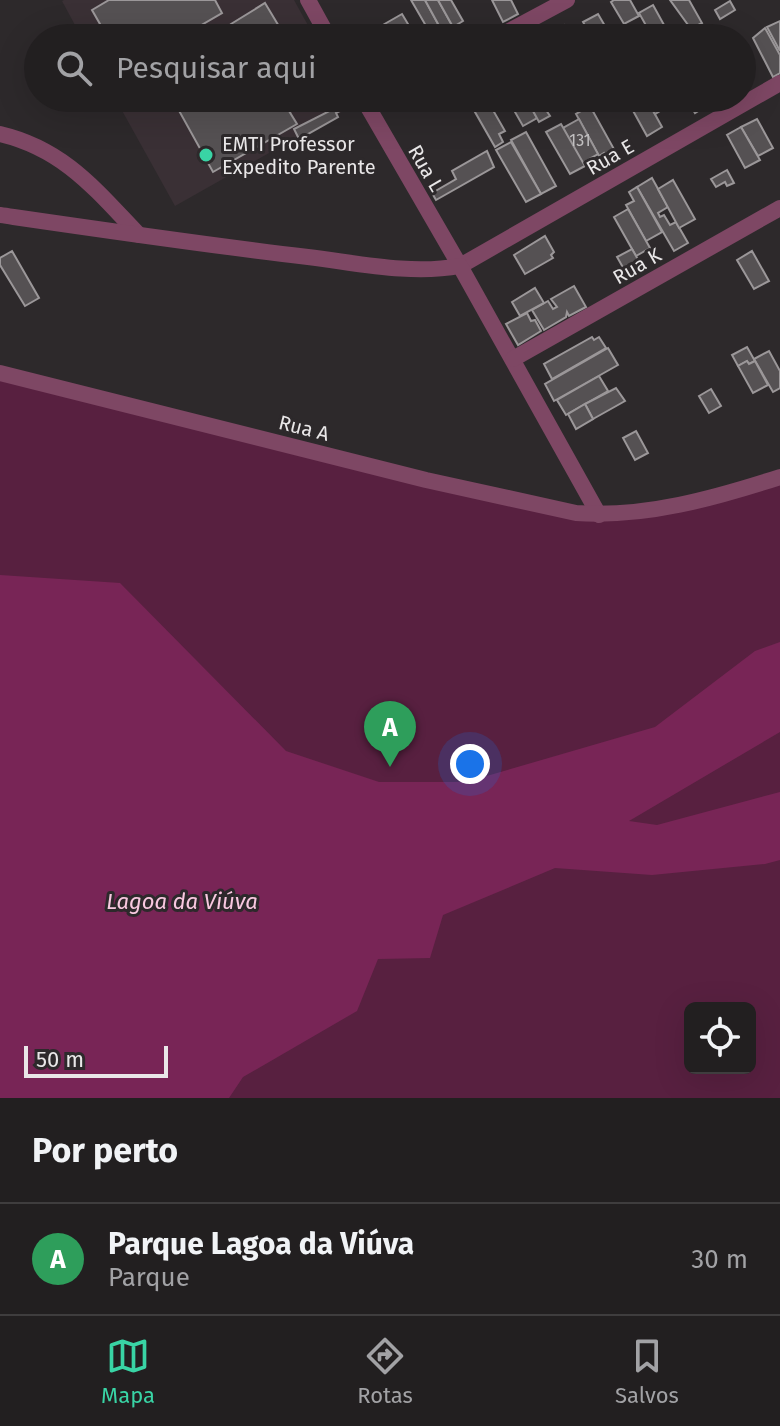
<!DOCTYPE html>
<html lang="pt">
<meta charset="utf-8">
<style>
body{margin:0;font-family:"Fira Sans",sans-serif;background:#2a2729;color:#f1f3f6}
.controls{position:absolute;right:24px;bottom:24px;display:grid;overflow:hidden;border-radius:12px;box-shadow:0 8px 32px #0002}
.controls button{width:72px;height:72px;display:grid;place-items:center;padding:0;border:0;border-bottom:2px solid #3f3d3e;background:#221f20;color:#f1f3f6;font:40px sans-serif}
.scale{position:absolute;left:24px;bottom:20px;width:144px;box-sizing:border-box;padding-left:8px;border:4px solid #e9e7e8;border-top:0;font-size:22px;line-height:28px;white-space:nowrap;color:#e9e7e8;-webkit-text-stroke:6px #2d292b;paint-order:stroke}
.you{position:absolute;left:470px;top:764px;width:28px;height:28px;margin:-20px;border:6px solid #fff;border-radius:50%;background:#1a73e8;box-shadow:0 0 0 12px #1a73e833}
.badge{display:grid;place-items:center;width:52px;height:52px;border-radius:50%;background:#39d4a5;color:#fff;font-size:26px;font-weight:700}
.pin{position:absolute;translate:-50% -66px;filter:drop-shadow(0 2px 4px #0008)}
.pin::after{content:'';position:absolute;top:42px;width:28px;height:24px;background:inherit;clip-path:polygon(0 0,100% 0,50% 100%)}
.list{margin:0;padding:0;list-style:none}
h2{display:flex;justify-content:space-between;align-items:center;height:104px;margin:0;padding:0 32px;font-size:34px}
h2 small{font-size:26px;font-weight:400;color:#a2a2a5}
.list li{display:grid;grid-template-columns:52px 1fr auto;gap:24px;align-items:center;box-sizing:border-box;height:112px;padding:0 32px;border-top:2px solid #3f3d3e}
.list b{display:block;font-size:30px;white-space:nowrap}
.list p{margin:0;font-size:26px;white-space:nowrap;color:#a2a2a5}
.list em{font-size:26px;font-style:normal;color:#a2a2a5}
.icon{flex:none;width:44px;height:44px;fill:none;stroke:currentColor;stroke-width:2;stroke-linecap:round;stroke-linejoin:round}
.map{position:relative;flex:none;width:780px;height:1098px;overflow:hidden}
.search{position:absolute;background:#221f20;box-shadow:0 8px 32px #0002;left:24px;right:24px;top:24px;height:88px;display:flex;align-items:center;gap:20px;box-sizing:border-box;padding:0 28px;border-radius:44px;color:#a2a2a5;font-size:30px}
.sheet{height:216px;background:#221f20}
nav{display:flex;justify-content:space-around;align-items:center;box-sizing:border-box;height:112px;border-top:2px solid #3f3d3e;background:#221f20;font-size:22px;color:#a2a2a5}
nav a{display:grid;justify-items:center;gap:4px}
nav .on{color:#39d4a5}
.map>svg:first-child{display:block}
.built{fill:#3a3035}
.green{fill:#582040;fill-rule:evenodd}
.water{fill:#782556}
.building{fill:#555153;stroke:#9b9799;stroke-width:2}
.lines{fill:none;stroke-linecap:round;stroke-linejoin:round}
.minor{stroke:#7e4764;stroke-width:16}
.poi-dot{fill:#39d4a5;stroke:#2d292b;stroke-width:3}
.labels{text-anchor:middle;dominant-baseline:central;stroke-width:6;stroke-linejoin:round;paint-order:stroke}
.number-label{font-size:16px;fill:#c4c2c3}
.poi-label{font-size:20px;fill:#e9e7e8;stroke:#2d292b;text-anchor:start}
.street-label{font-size:20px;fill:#e9e7e8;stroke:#2d292b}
.water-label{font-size:22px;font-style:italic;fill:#f9c8e0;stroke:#2d292b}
</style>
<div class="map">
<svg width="780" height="1098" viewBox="0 0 780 1098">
<rect width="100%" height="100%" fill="#2d292b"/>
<g class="built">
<polygon points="64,0 294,0 315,38 82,38 62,1"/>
<polygon points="115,98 350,98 354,105 175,206"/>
</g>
<path class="green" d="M0,373L599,515L780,477V1098H0ZM690,1008H750V1068H690Z"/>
<polygon class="water" points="0,575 120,583 286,751 379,782 466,782 655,727 755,651 780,642 780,732 629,821 657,825 780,792 780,860 765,864 652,875 555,868 443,915 430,958 378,959 357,1011 243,1077 229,1098 0,1098"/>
<g class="building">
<polygon points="109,0 215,0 222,13 179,38 108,38 92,10"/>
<polygon points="411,0 425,0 443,33 433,38"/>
<polygon points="425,0 438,0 453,27 443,33"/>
<polygon points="438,0 451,0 463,21 453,27"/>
<polygon points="492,0 511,0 518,14 503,22"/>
<polygon points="614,0 630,0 639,16 624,24 611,2"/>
<polygon points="670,0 689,0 702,23 691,29"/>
<polygon points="730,1 735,10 720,19 715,10"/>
<polygon points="265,3 286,38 239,38 231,24"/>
<polygon points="653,5 669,34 671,38 653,38 639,13"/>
<polygon points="402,14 411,29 394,38 388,38 381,26"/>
<polygon points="598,14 612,38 592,38 583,22"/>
<polygon points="780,21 780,51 767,27"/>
<polygon points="564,25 572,38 552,38 549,33"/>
<polygon points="765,28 780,55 780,73 773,77 753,38"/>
<polygon points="172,98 281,98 297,124 213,172"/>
<polygon points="281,98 313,98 290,112"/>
<polygon points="483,98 486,98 505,131 499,134 503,142 495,147 471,105"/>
<polygon points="507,98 526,98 537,118 523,126"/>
<polygon points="526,98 545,98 550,108 546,110 550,116 539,122"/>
<polygon points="626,98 646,98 662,127 647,136"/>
<polygon points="646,98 666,98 670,105 655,114"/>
<polygon points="686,98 706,98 708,102 704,105 700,98 698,100 703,108 695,113"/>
<polygon points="345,103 347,107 336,113 338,117 299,139 294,129"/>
<polygon points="590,106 620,160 611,165 604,153 599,156 576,114"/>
<polygon points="579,119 598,154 582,163 563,128"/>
<polygon points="757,119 773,148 758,156 741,127"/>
<polygon points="561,124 585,166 570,174 546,132"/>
<polygon points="741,127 760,160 745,168 727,135"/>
<polygon points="526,132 556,186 541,194 511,140"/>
<polygon points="511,142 541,194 526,202 496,150"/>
<polygon points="487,151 494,167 436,200 432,193 456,179 452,171"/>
<polygon points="727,170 734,183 727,186 725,182 716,187 711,179"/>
<polygon points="652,178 668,207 658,213 660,217 664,215 670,225 676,222 688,243 674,251 637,187"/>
<polygon points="673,180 695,219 679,228 658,189"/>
<polygon points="637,187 662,232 646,241 626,205 634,201 629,192"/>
<polygon points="628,209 650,248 636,256 614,217"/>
<polygon points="545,236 554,252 551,255 553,258 525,274 514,255"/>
<polygon points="632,249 644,270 629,278 617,257"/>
<polygon points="12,251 39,298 25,306 0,265 0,258"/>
<polygon points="752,251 769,281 754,289 737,260"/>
<polygon points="574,286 586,307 569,316 567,312 566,317 544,330 532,310 548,301 553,309 557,307 551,299"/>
<polygon points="535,288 544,303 520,316 512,302"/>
<polygon points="527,313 531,321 535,320 541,331 518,345 506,324"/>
<polygon points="592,337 594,340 599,337 606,348 552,379 544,364"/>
<polygon points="747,347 755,361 749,364 747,361 738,366 732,355"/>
<polygon points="608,348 618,365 554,401 545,384"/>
<polygon points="769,351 780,371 780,388 773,392 754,359"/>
<polygon points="747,361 749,364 755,361 768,385 753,393 738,366"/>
<polygon points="599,376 608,391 566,415 557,400"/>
<polygon points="616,388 625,401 593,419 585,404"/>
<polygon points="711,389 721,406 709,413 699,396"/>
<polygon points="585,404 593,419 576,429 568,414"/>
<polygon points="636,431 648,453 635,460 623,438"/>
</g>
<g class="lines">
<g class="minor">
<polyline points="308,0 329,38"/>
<polyline points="496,38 567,0"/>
<polyline points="385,98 368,107 460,266 780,83"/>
<path d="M0,134C64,149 96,190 139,235"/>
<path d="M0,215C103,230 205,245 308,257C358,263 410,275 460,266L599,515"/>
<polyline points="513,359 780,208"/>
<path d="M0,373L426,480L576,513C645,518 715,498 780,477"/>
</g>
</g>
<circle class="poi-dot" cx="206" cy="155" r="8"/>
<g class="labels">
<g class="number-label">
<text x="580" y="140">131</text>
</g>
<g class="poi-label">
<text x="222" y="144">EMTI Professor<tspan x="222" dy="23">Expedito Parente</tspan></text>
</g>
<g class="street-label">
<text transform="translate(610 157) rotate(-30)">Rua E</text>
<text transform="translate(426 168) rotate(60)">Rua L</text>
<text transform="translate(637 266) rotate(-30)">Rua K</text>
<text transform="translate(304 428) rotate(14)">Rua A</text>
</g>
<g class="water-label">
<text x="182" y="901">Lagoa da Viúva</text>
</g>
</g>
</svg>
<div class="controls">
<button><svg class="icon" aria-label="locate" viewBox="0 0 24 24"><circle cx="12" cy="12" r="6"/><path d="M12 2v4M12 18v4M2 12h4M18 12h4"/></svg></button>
</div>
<div class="scale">50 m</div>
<div class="you"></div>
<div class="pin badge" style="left:390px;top:767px;background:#2e9e5b">A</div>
<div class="search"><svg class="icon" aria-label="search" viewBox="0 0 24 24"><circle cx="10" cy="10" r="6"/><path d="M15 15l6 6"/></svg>Pesquisar aqui</div>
</div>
<section class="sheet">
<h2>Por perto<small></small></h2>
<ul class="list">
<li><span class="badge" style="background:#2e9e5b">A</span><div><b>Parque Lagoa da Viúva</b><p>Parque</p></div><em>30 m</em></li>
</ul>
</section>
<nav>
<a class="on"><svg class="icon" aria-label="map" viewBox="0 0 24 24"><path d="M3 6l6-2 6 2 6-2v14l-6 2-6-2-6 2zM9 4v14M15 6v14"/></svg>Mapa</a>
<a><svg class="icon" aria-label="directions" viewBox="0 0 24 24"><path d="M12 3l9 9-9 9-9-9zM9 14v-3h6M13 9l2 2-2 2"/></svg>Rotas</a>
<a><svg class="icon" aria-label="saved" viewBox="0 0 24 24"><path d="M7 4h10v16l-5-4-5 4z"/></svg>Salvos</a>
</nav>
